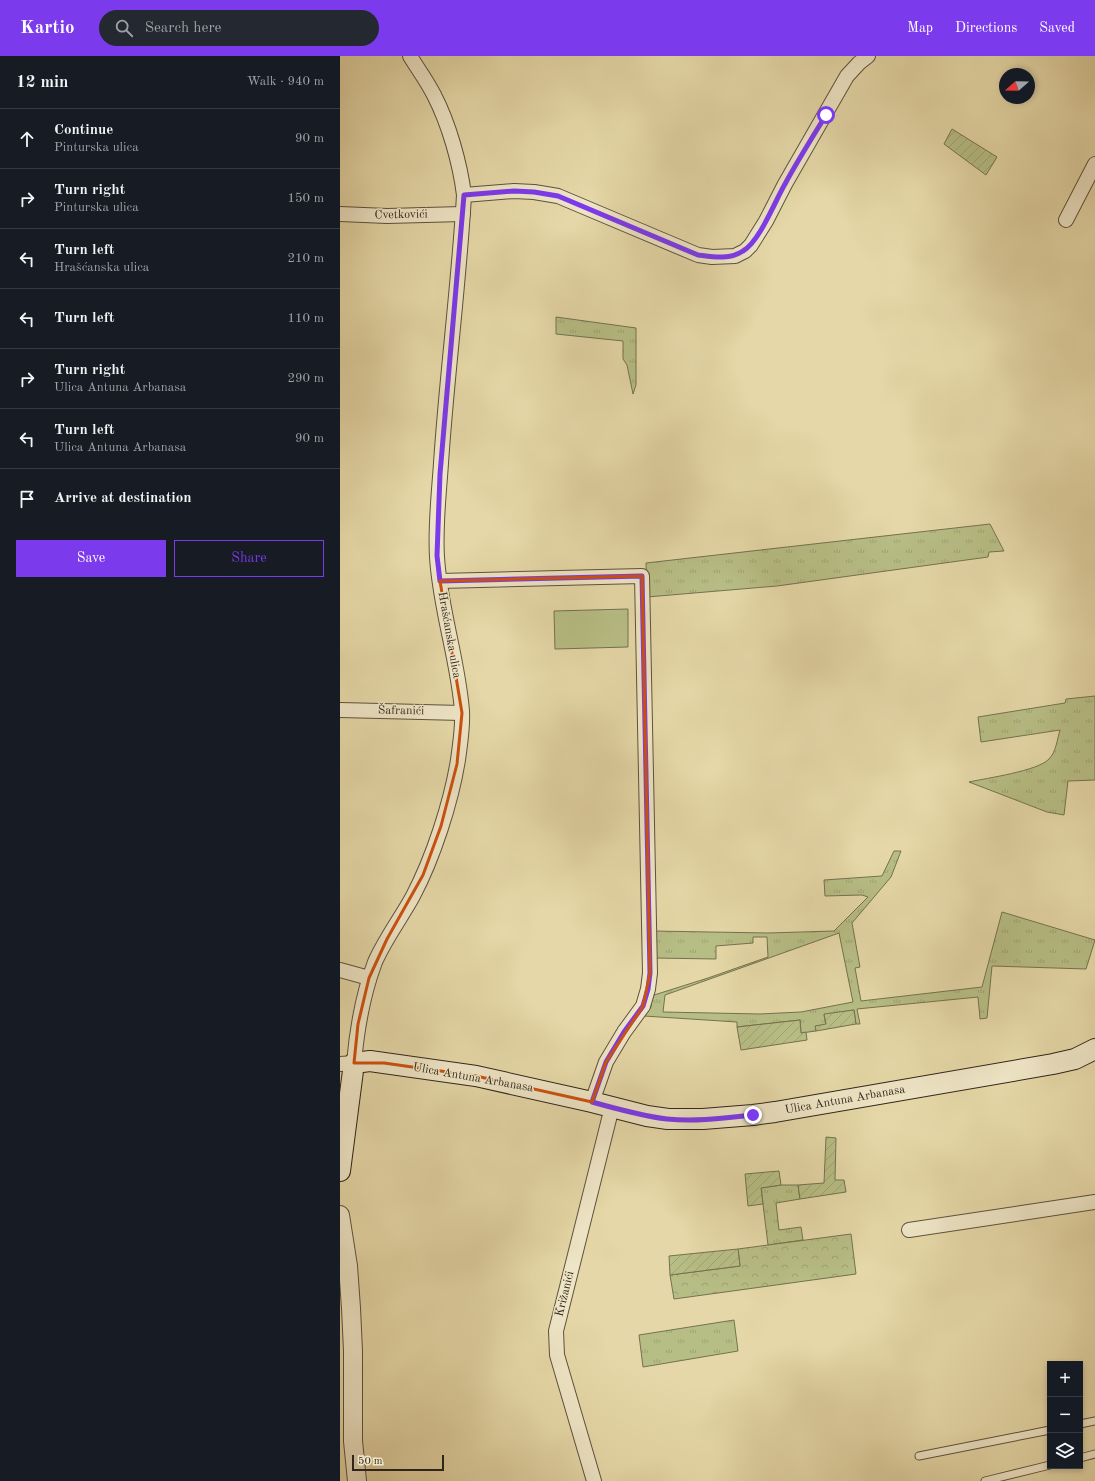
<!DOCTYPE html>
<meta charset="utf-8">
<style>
body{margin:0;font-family:"Old Standard TT",serif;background:#242831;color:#f1f3f6}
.controls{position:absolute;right:12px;bottom:12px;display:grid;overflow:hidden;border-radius:0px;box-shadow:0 2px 6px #0003}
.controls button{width:36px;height:36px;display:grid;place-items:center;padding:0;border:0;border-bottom:1px solid #363941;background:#171b24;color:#f1f3f6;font:20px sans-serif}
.compass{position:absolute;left:659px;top:12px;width:36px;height:36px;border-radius:50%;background:#171b24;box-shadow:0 2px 6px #0003;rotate:250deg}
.scale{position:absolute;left:12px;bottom:10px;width:92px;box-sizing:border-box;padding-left:4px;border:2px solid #312619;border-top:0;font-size:11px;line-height:14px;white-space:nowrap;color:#312619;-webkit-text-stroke:3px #eee5c6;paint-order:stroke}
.stop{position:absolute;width:12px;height:12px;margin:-9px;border:3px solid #7c3aed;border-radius:50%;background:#fff}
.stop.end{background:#7c3aed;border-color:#fff;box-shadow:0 1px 4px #0008}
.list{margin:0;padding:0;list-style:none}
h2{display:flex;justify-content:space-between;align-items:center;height:52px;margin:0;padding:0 16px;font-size:17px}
h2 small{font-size:13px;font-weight:400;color:#9ea1a6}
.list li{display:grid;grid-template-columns:26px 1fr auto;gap:12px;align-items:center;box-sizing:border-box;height:60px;padding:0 16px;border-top:1px solid #363941}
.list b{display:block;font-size:15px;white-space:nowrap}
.list p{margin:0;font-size:13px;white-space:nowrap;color:#9ea1a6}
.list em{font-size:13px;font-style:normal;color:#9ea1a6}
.actions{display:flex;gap:8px;padding:12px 16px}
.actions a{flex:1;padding:9px 0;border:1px solid #7c3aed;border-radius:0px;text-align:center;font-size:14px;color:#7c3aed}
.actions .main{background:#7c3aed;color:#fff}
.icon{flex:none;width:22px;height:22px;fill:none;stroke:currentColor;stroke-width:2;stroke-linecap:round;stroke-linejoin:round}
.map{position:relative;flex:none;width:755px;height:1425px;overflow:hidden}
header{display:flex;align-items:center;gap:24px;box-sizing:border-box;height:56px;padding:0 20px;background:#7c3aed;color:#fff}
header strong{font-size:19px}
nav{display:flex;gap:22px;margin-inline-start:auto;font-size:14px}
.search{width:280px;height:36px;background:#242831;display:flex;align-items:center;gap:10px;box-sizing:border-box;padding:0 14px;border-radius:22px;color:#9ea1a6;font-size:15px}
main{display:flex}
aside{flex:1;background:#171b24}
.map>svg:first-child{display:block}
.grass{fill:url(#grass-tufts);stroke:#74724f;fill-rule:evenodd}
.forest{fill:url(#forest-crowns);stroke:#74724f}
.garden{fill:url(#garden-furrows);stroke:#74724f}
.pitch{fill:#b7be85;stroke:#74724f}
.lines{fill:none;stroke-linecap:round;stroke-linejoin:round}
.service-casing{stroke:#5e523c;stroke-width:9}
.minor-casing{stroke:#5e523c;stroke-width:16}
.tertiary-casing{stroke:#5e523c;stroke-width:20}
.secondary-casing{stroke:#312619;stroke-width:22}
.service{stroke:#eee5c6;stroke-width:7}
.minor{stroke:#eee5c6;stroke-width:14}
.tertiary{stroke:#eee5c6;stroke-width:18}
.secondary{stroke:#eee5c6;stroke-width:20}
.route{stroke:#7c3aed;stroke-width:5}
.marked{fill:none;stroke:#cd510e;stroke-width:3;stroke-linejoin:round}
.labels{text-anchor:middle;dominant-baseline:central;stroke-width:3;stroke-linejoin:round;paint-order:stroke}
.street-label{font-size:12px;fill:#312619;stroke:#eee5c6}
</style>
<header>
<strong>Kartio</strong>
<div class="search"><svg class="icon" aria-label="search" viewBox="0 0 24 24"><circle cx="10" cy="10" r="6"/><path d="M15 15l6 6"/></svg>Search here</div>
<nav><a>Map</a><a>Directions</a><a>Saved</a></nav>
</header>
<main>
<aside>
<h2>12 min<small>Walk · 940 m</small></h2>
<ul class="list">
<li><svg class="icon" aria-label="ahead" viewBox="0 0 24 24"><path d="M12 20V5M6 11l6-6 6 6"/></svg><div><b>Continue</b><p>Pinturska ulica</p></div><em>90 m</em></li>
<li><svg class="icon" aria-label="right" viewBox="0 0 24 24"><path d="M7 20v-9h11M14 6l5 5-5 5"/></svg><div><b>Turn right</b><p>Pinturska ulica</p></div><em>150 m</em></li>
<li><svg class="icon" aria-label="left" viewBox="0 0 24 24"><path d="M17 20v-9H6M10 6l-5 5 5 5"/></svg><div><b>Turn left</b><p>Hrašćanska ulica</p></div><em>210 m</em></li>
<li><svg class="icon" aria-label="left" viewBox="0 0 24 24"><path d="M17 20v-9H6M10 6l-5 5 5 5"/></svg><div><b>Turn left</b></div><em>110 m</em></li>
<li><svg class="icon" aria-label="right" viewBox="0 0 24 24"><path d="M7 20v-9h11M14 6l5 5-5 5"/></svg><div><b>Turn right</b><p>Ulica Antuna Arbanasa</p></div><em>290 m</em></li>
<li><svg class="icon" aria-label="left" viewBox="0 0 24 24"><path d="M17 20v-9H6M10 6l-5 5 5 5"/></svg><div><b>Turn left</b><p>Ulica Antuna Arbanasa</p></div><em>90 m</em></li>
<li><svg class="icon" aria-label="arrive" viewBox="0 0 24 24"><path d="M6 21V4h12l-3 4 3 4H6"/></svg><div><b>Arrive at destination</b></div></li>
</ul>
<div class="actions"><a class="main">Save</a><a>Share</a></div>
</aside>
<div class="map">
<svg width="755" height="1425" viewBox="0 0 755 1425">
<defs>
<pattern id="grass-tufts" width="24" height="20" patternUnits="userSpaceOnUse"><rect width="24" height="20" fill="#b7be85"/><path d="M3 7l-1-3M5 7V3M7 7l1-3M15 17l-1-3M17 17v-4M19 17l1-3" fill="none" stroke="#9ea372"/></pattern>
<pattern id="forest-crowns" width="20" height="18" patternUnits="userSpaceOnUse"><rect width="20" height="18" fill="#b7be85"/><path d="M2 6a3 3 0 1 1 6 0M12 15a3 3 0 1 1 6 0" fill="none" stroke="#9ea372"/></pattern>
<pattern id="garden-furrows" width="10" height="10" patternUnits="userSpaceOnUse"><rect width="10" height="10" fill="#b7be85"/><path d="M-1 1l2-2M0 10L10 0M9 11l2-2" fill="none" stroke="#9ea372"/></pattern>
</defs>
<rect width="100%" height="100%" fill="#e5d7a7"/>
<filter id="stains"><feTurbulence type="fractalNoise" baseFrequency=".005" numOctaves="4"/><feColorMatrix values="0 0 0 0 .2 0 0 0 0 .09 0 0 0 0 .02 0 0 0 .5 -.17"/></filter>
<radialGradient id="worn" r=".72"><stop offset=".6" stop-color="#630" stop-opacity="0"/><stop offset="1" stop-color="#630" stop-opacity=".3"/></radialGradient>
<g class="grass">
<polygon points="216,261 296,272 296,329 293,338 287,309 283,303 283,285 216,278"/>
<polygon points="650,468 664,495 649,496 648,501 437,530 307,541 306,507"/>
<path d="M755,640V724L728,725L724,759L707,756L629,726C647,722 698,715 709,703C716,696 717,684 720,674L641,686L638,661L725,647L726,643Z"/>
<path d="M554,795H561L551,821L512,867L520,911L515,912L521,945L642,931L662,856L755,884L746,913L652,910L647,962L640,963L638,941L517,953L520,968H516L514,954L484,959L486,969L476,970V975L461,977L460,964L397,971V966L304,960L311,951V940L368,922L428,901L427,881H413V887L376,890V903L314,902L313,875L428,877L494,875L528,841L522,839L485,840L484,824L542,820ZM499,877L513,946L461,956L420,958L323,956L325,939Z"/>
<polygon points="441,1129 458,1129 460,1143 436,1147 439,1174 461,1171 463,1184 428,1189 421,1132"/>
<polygon points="394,1264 398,1295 303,1311 299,1279"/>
</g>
<polygon class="forest" points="511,1178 516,1218 334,1243 330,1219 400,1210 398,1193"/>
<g class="garden">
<polygon points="612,73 657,101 646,119 604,88"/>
<polygon points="514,954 516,968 476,975 475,970 486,968 484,958"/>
<polygon points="460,964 461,977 466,976 467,984 401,994 397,971"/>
<polygon points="486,1081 496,1082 495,1124 504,1124 506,1136 460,1143 458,1129 484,1127"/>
<polygon points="439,1115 441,1129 421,1132 423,1148 408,1150 405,1118"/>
<polygon points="398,1193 400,1210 330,1219 329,1200"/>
</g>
<polygon class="pitch" points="288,553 288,591 215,593 214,555"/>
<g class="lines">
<g class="service-casing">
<g id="service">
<polyline points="740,1368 755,1365"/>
<polyline points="579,1400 710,1374"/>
<polyline points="740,1402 755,1398"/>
<polyline points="645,1425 710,1409"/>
</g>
</g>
<g class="minor-casing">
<g id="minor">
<polyline points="124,139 174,135 194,136 218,140 358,199 372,201 395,200 405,195 411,189 426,165 445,128 507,20 519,7 528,0"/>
<polyline points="0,158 47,160 123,158"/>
<polyline points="726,164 755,108"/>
<polyline points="100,525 302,520 310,917 308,933 303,950 284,976 266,1006 252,1046"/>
<polyline points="0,654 122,657"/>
<polyline points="0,914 29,922"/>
<path d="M0,1008L14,1007C17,972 23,938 35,906C45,883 61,862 73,840C93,802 111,747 118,704C120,688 123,672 122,655C118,603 100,553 97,501C95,470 99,438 101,407C107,317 119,228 124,139C120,107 109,68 94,39C87,25 78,13 70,0"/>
<polyline points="569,1174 755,1146"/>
<polyline points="254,1425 217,1299 216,1275 272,1051"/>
</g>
</g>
<g class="tertiary-casing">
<polyline id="tertiary" points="0,1159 8,1210 11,1252 13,1295 13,1385 17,1425"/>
</g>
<g class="secondary-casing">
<polyline id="secondary" points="0,1115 14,1007 30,1005 44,1007 136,1020 252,1046 307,1060 328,1063 363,1063 413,1059 435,1056 713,1008 735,1003 755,993"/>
</g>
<use href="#service" class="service"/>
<use href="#minor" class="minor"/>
<use href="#tertiary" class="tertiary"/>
<use href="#secondary" class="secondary"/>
</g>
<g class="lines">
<path class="route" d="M413,1059C385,1062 356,1066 327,1063C302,1060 277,1053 252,1046L266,1006L284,976L303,950L308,933L310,917L302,520L100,525L97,500L100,418L124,139L174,135L194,136L218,140L358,199C374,201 389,204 403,195C420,185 435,145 445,128C458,104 472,82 486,59"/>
</g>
<path class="marked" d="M302,520L310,917L303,950L266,1006L252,1046L136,1020L44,1007H14L18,968L29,922L47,883L83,819L101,770L117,708L122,657L100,525Z"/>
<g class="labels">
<g class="street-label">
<text transform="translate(61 159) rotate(-1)">Cvetkovići</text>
<text transform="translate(109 579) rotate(80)">Hrašćanska ulica</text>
<text transform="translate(61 655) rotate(1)">Šafranići</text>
<text transform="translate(133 1022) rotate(10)">Ulica Antuna Arbanasa</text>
<text transform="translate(505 1044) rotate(-10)">Ulica Antuna Arbanasa</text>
<text transform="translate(225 1238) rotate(-76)">Križanići</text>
</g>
</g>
<rect width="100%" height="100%" filter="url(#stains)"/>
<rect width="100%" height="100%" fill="url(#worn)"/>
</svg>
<div class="controls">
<button>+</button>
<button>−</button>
<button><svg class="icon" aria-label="layers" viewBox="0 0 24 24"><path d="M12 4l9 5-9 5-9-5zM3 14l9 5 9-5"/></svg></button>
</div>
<svg class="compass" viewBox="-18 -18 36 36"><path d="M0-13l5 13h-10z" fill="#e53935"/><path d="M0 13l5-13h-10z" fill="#9ea1a6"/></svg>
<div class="scale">50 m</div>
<div class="stop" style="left:486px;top:59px"></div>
<div class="stop end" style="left:413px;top:1059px"></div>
</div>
</main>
